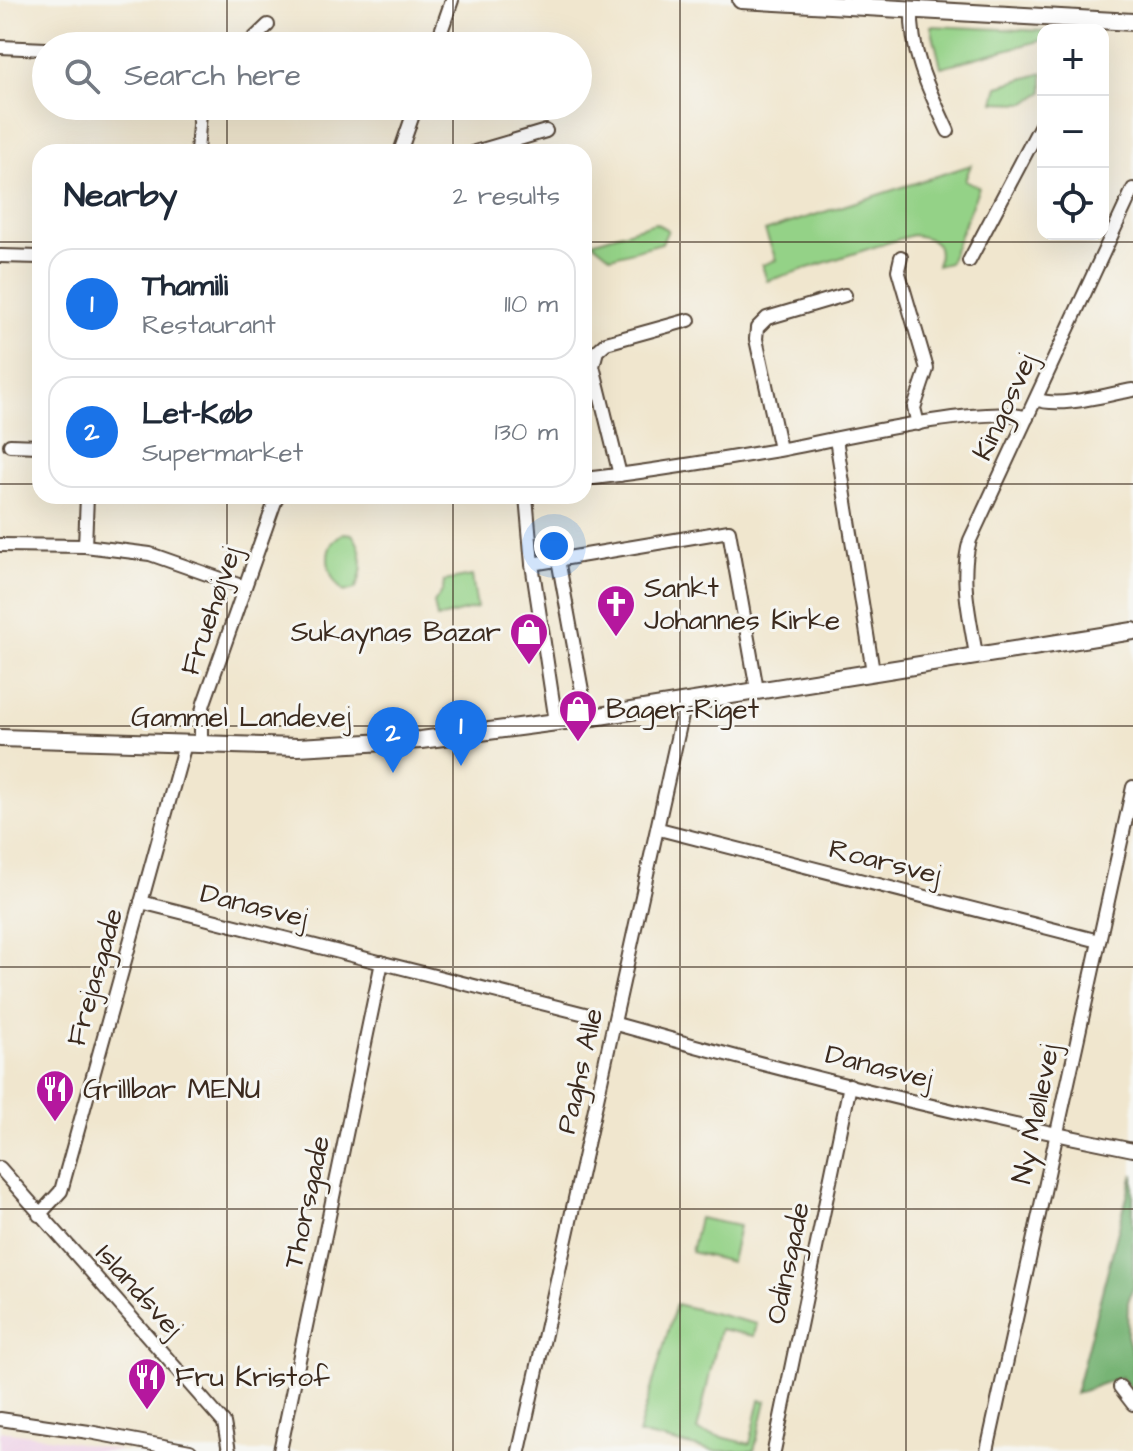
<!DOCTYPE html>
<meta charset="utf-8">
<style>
body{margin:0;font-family:"Architects Daughter",sans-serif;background:#f6f6f7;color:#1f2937}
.controls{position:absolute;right:24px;top:24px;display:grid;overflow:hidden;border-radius:16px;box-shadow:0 8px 32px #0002}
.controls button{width:72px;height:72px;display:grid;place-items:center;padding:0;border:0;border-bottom:2px solid #e0e1e3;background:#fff;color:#1f2937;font:40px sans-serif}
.you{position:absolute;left:554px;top:546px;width:28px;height:28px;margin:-20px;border:6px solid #fff;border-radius:50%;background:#1a73e8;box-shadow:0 0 0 12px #1a73e833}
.badge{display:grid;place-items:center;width:52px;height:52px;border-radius:50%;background:#1a73e8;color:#fff;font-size:26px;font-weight:700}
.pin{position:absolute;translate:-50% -66px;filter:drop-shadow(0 2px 4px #0008)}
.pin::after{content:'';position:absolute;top:42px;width:28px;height:24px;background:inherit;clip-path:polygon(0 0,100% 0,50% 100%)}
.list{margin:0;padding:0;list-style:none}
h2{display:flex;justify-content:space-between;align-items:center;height:104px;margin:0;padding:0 32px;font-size:34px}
h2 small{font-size:26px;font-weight:400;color:#747a83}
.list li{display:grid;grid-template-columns:52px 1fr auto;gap:24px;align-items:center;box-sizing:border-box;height:112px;margin:0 16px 16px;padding:0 16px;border:2px solid #e0e1e3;border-radius:24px}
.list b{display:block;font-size:30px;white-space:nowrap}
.list p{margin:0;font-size:26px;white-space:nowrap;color:#747a83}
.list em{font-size:26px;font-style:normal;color:#747a83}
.icon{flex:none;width:44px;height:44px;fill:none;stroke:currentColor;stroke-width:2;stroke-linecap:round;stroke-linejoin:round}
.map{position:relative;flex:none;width:1133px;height:1451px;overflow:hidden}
.search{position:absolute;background:#fff;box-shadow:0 8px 32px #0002;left:32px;top:32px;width:560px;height:88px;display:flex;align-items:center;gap:20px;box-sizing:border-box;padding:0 28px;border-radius:44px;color:#747a83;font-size:30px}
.panel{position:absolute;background:#fff;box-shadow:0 8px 32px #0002;left:32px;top:144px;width:560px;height:360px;border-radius:24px}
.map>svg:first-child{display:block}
.built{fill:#eed0e7}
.green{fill:#94d287;stroke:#687e52;stroke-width:2}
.forest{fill:#77b474;stroke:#596f49;stroke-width:2}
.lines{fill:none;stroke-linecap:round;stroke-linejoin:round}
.minor-casing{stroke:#564638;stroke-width:16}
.tertiary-casing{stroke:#564638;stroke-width:20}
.minor{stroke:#fff;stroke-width:12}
.tertiary{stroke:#fff;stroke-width:16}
.grid{fill:none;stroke:#3b2a1e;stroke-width:2;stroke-opacity:0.55}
.labels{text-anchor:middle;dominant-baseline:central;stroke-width:6;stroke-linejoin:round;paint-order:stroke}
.street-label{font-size:28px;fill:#3b2a1e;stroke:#f6f6f2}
.poi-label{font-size:28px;fill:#3b2a1e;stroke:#f6f6f2;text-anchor:start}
</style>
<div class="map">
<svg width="1133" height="1451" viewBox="0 0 1133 1451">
<rect width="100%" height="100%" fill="#f6f6f2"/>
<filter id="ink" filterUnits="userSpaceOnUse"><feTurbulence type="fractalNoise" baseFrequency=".0125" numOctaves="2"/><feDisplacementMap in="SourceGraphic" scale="16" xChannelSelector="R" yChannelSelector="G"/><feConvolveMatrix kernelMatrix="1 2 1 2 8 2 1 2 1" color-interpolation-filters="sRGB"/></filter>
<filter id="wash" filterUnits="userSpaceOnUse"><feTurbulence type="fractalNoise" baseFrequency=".006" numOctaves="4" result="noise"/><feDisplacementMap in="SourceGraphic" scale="32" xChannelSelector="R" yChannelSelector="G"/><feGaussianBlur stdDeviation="1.8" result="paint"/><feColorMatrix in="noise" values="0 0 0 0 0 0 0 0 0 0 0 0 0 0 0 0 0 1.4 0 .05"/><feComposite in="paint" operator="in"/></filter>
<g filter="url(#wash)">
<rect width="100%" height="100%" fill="#f0e6ce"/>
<polygon class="built" points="0,1431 39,1436 123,1451 0,1451"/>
<g class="green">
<polygon points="931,26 1043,31 1043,40 941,67"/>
<polygon points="1043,73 1043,92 1026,103 994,102 998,86"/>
<path d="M971,165L965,180L979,187L949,263L937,266C943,242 935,238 912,235L767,281L762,265L776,260L765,231Z"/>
<polygon points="655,223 668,230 662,243 611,257 592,242"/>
<path d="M343,533L352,534C364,549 365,572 355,589L344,592C326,576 320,547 343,533Z"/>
<polygon points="472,576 477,608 437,618 434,603 443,590 444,581"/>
<polygon points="699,1218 739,1226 731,1262 691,1252"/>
<polygon points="676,1304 757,1324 754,1336 720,1329 697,1431 750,1444 760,1400 766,1401 754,1451 714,1451 638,1434"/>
</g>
<polygon class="forest" points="1133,1174 1133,1287 1128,1302 1127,1335 1133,1356 1133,1391 1121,1377 1075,1394"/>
</g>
<g filter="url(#ink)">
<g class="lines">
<g class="minor-casing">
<g id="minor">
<path d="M912,10C910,53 930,92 948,131"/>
<polyline points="246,46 268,25"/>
<polyline points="436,46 452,0"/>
<polyline points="0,47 46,49"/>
<polyline points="197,152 200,112 198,106"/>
<polyline points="400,152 416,106"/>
<polyline points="475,152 546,131"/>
<polyline points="0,256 40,257"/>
<polyline points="901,257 898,270 927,369 914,408 918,424"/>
<polyline points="969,261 1043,121"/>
<path d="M1036,399C1059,409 1108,394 1133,390"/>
<polyline points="836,439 873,672"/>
<polyline points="10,445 40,446"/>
<polyline points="780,449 756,339 757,328 767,318 845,295"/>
<polyline points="620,475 593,366 597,351 606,343 689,320"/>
<path d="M584,479C651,472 718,460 784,449C831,440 991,403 1027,418"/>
<polyline points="526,496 532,564 556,722"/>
<polyline points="0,545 85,546 150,554 244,587"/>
<polyline points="85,546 87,496"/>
<polyline points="558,559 587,718"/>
<polyline points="532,564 729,531 757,690"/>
<path d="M976,655C970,617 959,577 970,540L1133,189"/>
<polyline points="201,745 201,716 204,703 277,496"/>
<polyline points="659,829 1099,941"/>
<polyline points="141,902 589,1015"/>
<path d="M616,1024C786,1072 959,1115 1133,1150"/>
<polyline points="0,1168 224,1423 229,1451"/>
<polyline points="39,1215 61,1191 185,744"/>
<polyline points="1120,1387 1133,1404"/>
<polyline points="0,1419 89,1432 190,1451"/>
<polyline points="280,1451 382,962"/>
<polyline points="519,1451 682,716 676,702"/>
<polyline points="774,1451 850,1085"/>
<polyline points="987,1451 1133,787"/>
</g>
</g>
<g class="tertiary-casing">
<g id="tertiary">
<polyline points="741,0 1133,22"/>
<polyline points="0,738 298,747 421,740 587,718 1133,631"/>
</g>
</g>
<use href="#minor" class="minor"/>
<use href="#tertiary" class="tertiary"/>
</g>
</g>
<path class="grid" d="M227,0V46M453,0V46M680,0V1451M906,0V1451M227,106V152M453,106V152M0,242H40M584,242H1133M0,484H40M584,484H1133M227,496V1451M453,496V1451M0,726H1133M0,967H1133M0,1209H1133"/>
<defs>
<g id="church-pin" transform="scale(2)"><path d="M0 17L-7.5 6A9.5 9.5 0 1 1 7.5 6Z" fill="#b5179e" stroke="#f6f6f2"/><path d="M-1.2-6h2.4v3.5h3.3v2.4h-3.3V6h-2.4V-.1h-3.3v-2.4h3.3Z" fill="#fff"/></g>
<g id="shop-pin" transform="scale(2)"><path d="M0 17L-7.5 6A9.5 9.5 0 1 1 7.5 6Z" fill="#b5179e" stroke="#f6f6f2"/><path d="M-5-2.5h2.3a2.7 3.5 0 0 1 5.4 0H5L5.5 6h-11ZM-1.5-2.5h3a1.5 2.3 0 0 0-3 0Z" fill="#fff"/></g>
<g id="restaurant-pin" transform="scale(2)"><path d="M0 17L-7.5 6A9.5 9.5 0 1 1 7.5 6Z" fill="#b5179e" stroke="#f6f6f2"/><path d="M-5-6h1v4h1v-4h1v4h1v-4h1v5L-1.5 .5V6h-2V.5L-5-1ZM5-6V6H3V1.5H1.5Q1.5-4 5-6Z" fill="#fff"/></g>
</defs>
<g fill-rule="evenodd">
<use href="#church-pin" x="616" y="604"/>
<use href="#shop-pin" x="529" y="632"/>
<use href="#shop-pin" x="578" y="709"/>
<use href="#restaurant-pin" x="55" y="1089"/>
<use href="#restaurant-pin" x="147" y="1377"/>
</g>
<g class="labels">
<g class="street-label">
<text transform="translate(1005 407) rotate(-65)">Kingosvej</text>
<text transform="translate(211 611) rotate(-71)">Fruehøjvej</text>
<text x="241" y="717">Gammel Landevej</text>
<text transform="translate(885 862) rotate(14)">Roarsvej</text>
<text transform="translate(254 906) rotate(14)">Danasvej</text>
<text transform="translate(95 977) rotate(-74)">Frejasgade</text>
<text transform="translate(879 1067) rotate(14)">Danasvej</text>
<text transform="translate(580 1071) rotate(-77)">Paghs Alle</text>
<text transform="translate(1036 1114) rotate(-78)">Ny Møllevej</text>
<text transform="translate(307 1202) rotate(-78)">Thorsgade</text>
<text transform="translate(788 1263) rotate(-78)">Odinsgade</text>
<text transform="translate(139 1291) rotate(48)">Islandsvej</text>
</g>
<g class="poi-label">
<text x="644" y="588">Sankt<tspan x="644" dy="32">Johannes Kirke</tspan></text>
<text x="501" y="632" text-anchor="end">Sukaynas Bazar</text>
<text x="606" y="709">Bager-Riget</text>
<text x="83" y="1089">Grillbar MENU</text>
<text x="175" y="1377">Fru Kristof</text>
</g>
</g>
</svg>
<div class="controls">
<button>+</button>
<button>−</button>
<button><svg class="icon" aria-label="locate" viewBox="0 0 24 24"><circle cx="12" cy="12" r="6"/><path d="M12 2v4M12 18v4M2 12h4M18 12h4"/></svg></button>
</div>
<div class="you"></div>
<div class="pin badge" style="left:461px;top:766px">1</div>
<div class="pin badge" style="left:393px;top:773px">2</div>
<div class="search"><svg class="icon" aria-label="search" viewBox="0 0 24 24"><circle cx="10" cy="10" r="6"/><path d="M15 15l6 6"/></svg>Search here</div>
<section class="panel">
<h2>Nearby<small>2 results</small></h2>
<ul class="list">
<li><span class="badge">1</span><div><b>Thamili</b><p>Restaurant</p></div><em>110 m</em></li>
<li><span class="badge">2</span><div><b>Let-Køb</b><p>Supermarket</p></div><em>130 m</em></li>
</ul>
</section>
</div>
